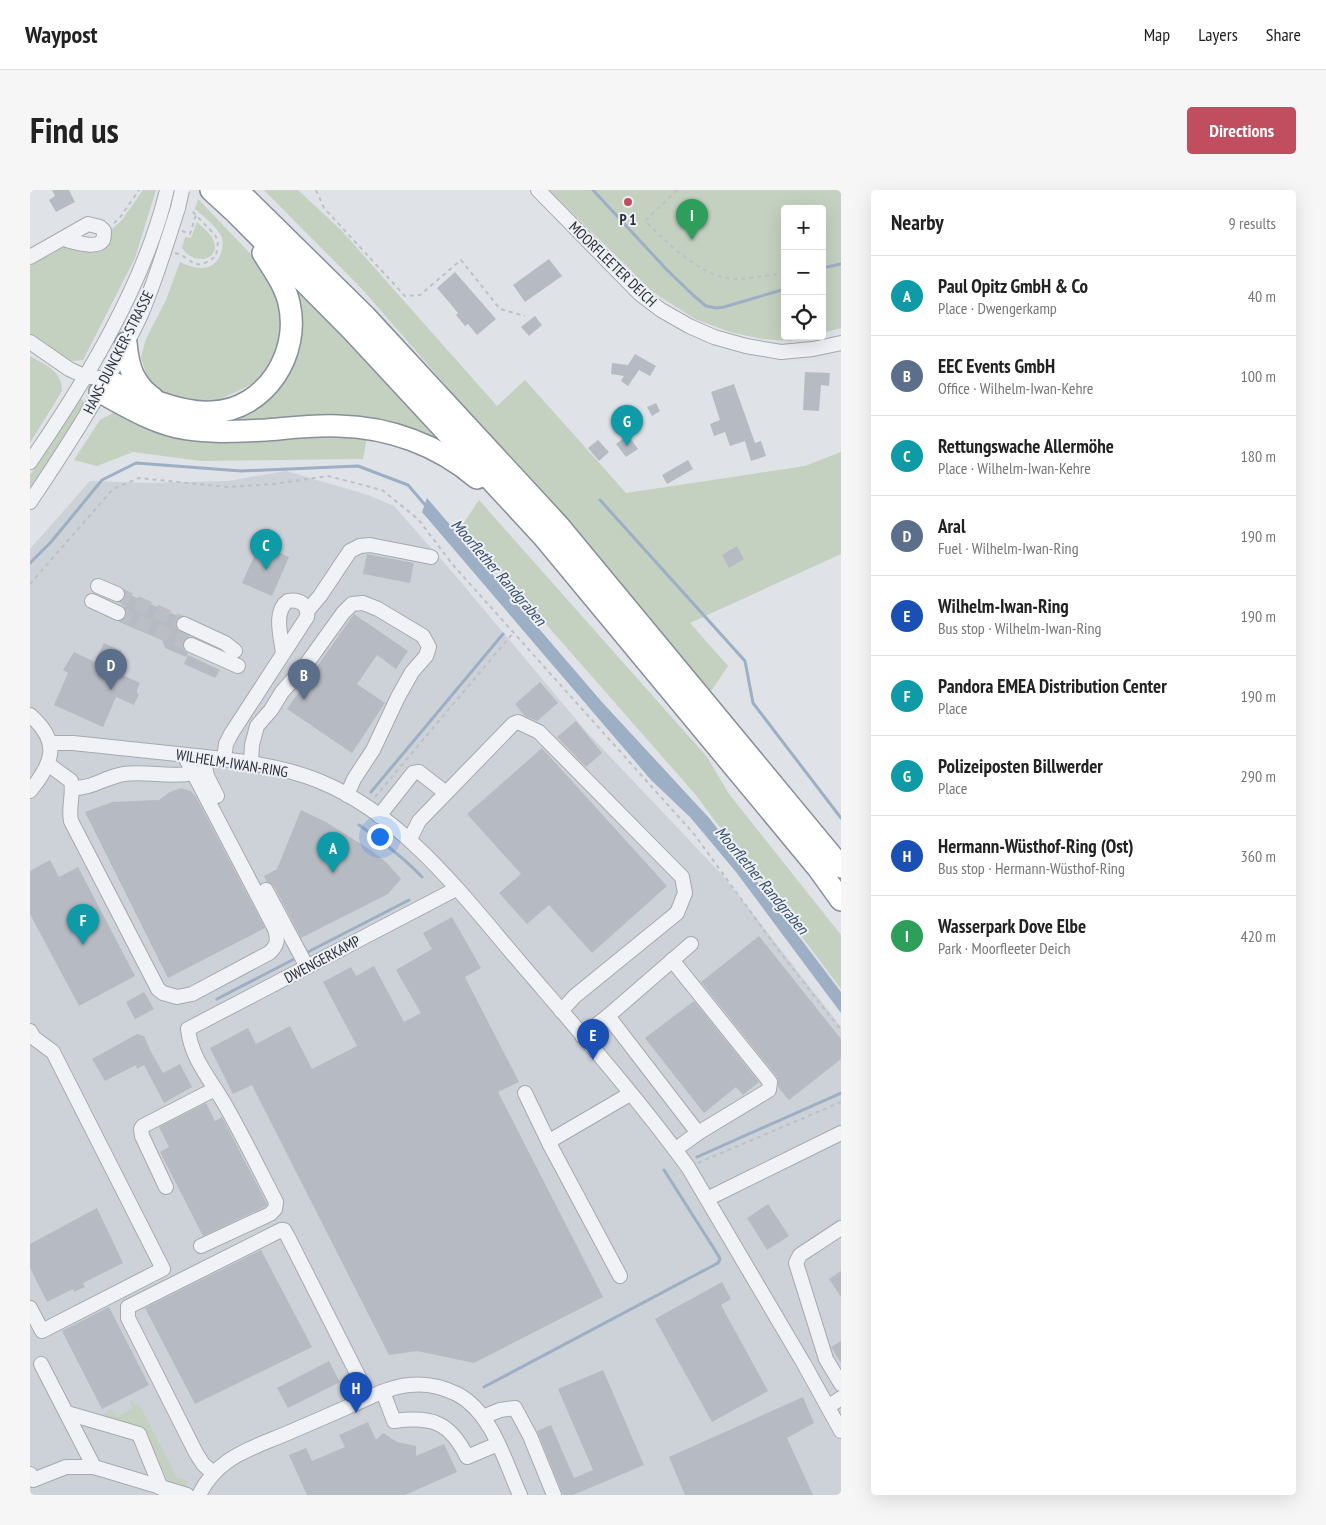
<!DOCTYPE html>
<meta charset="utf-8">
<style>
body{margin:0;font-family:"PT Sans Narrow",sans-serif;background:#f6f6f6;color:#222}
.controls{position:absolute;right:15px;top:15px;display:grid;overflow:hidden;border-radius:5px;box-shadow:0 5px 20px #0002}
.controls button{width:45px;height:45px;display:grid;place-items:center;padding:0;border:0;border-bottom:1px solid #e0e0e0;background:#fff;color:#222;font:25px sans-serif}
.you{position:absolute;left:349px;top:646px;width:18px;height:18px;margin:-12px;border:4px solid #fff;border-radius:50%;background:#1a73e8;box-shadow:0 0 0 8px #1a73e833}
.badge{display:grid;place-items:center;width:32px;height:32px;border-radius:50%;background:#c14e5f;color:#fff;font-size:16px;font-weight:700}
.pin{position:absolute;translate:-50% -41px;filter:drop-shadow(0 1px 2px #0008)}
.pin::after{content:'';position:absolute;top:26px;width:18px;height:15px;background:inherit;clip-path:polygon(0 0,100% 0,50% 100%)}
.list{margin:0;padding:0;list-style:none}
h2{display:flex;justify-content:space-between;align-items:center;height:65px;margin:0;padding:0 20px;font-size:21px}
h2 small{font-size:16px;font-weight:400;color:#767676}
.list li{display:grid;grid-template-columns:32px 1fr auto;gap:15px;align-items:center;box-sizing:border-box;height:80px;padding:0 20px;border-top:1px solid #e0e0e0}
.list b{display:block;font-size:19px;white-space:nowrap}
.list p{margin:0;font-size:16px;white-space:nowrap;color:#767676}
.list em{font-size:16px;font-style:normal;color:#767676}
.icon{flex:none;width:28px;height:28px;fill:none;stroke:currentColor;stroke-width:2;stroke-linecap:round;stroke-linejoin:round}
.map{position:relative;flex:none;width:811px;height:1305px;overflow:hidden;border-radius:5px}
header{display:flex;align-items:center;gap:30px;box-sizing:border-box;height:70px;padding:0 25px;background:#fff;border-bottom:1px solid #e0e0e0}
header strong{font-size:24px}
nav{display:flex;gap:28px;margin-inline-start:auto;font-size:18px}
.intro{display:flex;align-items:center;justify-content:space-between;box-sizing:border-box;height:120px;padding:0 30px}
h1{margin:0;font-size:35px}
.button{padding:12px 22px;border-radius:5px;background:#c14e5f;color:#fff;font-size:18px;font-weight:700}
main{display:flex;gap:30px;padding:0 30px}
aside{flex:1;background:#fff;border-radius:5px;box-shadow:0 5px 20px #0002}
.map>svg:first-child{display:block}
.built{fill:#cdd1d8}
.green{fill:#c4d0c0}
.water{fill:#9cafc4}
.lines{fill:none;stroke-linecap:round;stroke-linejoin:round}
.stream{stroke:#9cafc4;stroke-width:3}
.building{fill:#b6bbc3}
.minor-tunnel{stroke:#bbbec5;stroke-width:14;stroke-dasharray:14 7;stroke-linecap:butt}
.minor-casing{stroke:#a5a9b0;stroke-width:16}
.highway-casing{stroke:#878f9c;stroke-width:24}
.path{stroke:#bdc0c5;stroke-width:2;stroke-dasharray:4 4;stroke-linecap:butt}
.minor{stroke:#f1f2f5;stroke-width:14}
.highway{stroke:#fff;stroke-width:21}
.minor-bridge-casing{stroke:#a5a9b0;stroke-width:16;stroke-linecap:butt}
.minor-bridge{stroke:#f1f2f5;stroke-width:14}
.poi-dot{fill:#c14e5f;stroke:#eef0f4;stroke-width:2}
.labels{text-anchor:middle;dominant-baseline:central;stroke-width:4;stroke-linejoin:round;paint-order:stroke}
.poi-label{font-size:15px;font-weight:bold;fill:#29303c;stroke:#eef0f4}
.street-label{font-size:15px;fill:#29303c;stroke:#eef0f4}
.water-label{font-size:16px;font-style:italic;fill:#374f6c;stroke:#eef0f4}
</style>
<header>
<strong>Waypost</strong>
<nav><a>Map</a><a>Layers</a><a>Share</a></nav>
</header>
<div class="intro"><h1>Find us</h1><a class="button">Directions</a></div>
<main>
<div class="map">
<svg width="811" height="1305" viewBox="0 0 811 1305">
<rect width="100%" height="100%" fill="#dfe2e7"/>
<polygon class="built" points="256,281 338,305 364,316 430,391 554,539 695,688 811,837 811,1305 0,1305 0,359 60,291 117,293 198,291"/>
<g class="green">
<polygon points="113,0 126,0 105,68 53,170 42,171 0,145 0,76 35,56 60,62 75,53 79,42 92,30"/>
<polygon points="234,0 268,0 312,41 467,216 495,190 596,303 775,276 811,262 811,364 660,433 698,476 681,501 333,100"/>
<polygon points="519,0 811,0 811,138 792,143 792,19 755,19 755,146 777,146 760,151 732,149 700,142 665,129 623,102"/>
<path d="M168,9L238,82L252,118V147L243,170L229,191L182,213L135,203L118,190L111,167L116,149L136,110L150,72C168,81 187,82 192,59C193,54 193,48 190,44C185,35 173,26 165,19Z"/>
<path d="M167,32C172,37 180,43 183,49C192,70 165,77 152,58L155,47L161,48Z"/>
<path d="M260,89L417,253L348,230L192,233C203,228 217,225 227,218C250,202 271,174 272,145C273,126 266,107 260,89Z"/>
<path d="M0,166C15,175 32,180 32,201L0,253Z"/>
<polygon points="51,208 55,214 0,300 0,285"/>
<polygon points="87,221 189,250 337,247 333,269 171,271 103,262 67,276 44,270 70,230"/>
<polygon points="449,310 677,567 699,604 811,745 811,799 665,604 431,337"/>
<polygon points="102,1210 105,1215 109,1214 145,1284 148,1288 158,1291 156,1297 140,1292 137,1288 113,1242 74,1228 73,1224 81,1219 87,1227 103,1218 100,1211"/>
</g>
<polygon class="water" points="397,308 571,511 680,629 811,802 811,823 706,682 660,627 621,590 392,322"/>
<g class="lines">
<g class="stream">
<polyline points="563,0 637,80 663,105 676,116 686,118 694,117 755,99"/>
<polyline points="792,78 811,74"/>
<polyline points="570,310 715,471 723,513 811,628"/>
<polyline points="0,373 21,352 72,290 106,273 211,281 328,276 378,295 396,316"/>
<polyline points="341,602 473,444"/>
<path d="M329,635C352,651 373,667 392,687"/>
<polyline points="274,764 379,710"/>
<polyline points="187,809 268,767"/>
<polyline points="667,967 811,903"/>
<polyline points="454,1197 688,1073 690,1069 688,1065 634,980"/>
</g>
</g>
<g class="building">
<polygon points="22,0 39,0 45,12 26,22 19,10 25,6"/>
<polygon points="519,69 532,86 495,112 483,95"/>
<polygon points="425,82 466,129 447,145 438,134 435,136 426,125 428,123 407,98"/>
<polygon points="505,126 512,135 499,146 491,137"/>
<polygon points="605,164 626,176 620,186 609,180 598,196 591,191 594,186 581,184 582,173 598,175"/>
<polygon points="775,182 800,183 799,196 791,195 789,221 773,220"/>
<polygon points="704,194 725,253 731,251 736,266 721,271 715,251 700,256 695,242 684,246 680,234 690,230 681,202"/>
<polygon points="626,213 630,221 622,226 617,217"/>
<polygon points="598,245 608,259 596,267 586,254"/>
<polygon points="568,250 579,262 569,271 558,258"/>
<polygon points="658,270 663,279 637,294 632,285"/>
<polygon points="230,353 259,367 242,406 212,393"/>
<polygon points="707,356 714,369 699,378 692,365"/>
<polygon points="337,364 384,373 380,393 333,384"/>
<polygon points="96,403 150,427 146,431 147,439 160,446 153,452 154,460 158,463 156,467 135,458 132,450 89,432 96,426 95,418 90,412 95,408"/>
<polygon points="324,424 378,461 366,479 347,465 327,494 355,513 322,563 257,519"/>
<polygon points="74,453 92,461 84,481 110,493 107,500 107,503 109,504 104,515 86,507 73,537 24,515 38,483 33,480 44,462 65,472"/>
<polygon points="158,465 190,480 185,488 154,474"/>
<polygon points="510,492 528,513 507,531 495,526 485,514"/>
<polygon points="546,531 572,563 556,577 527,547"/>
<polygon points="512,558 637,696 562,763 519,715 497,734 469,703 491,684 437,624"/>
<polygon points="151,598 161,601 166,607 235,738 138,788 55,622 82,612 129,610 140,602"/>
<polygon points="271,620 296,632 342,661 356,672 371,689 358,704 271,748 244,696 236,691 234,686 247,679"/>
<polygon points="20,670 29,687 48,677 105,786 49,816 0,724 0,681"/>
<polygon points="422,727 451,778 435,787 489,892 468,902 573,1107 444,1173 387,1161 359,1165 222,895 203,904 180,858 218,838 226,854 260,836 282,879 327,856 293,792 321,777 326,786 344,776 374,832 391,823 366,780 402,759 393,743"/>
<polygon points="729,746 811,849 811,869 759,910 748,897 747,887 671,792"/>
<polygon points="114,802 124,819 105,829 96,812"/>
<polygon points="664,811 729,892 713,905 706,897 674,923 615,848"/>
<polygon points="107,844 114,846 120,860 133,883 150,874 162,897 134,913 114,875 107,879 106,875 75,891 62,869"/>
<polygon points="176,913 185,931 192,927 237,1014 236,1016 226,1021 173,1046 130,962 139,957 129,937"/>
<polygon points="738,1014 759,1046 737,1060 717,1028"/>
<polygon points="67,1018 93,1073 53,1093 55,1097 44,1102 43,1099 17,1112 0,1078 0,1054"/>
<polygon points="231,1060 282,1157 165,1214 115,1118"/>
<polygon points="811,1081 811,1107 799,1089"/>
<polygon points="692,1092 701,1109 691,1115 738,1201 682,1232 625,1129"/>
<polygon points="79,1117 119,1195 72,1219 32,1141"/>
<polygon points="811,1151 811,1173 801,1157"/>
<polygon points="299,1171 310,1192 258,1218 247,1198"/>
<polygon points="573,1180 614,1275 543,1305 533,1305 507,1241 521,1235 544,1288 563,1280 528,1199"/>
<polygon points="773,1207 784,1233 757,1248 783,1305 655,1305 639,1267"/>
<polygon points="338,1232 346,1250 353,1243 367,1252 386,1256 386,1266 414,1254 427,1282 375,1305 277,1305 259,1265 276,1258 282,1271 315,1257 309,1245"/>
</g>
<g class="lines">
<g class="minor-tunnel">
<polyline points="87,404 154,434"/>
<polyline points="88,423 161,455"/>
</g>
<g class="minor-casing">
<g id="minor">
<polyline points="508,0 610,104 631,120 659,136 684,147 716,156 751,162 783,159 811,153"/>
<path d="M0,67L58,34L70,37L74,41C74,44 74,47 73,50C67,60 42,51 33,49"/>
<polyline points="0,152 39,179 54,186 77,189"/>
<path d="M0,272C55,192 114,96 137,0"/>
<path d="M0,312C40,253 78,193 109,129C125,93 136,55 148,18"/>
<polyline points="68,396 87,404"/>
<polyline points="62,411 88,423"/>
<polyline points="278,420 290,406 320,361 330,356 340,355 401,367"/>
<polyline points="154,434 195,453 205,461"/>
<polyline points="161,455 208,476"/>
<path d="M0,525C31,552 23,573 0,601"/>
<path d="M21,553H43C81,557 119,561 157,565C202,570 247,574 289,591C378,627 439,714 500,784C554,847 609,910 658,977L774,1174L811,1241"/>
<polyline points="173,567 177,586 187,606"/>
<path d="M194,569L196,554L201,544L277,427C279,415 270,409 258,411C243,421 251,447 253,463"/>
<polyline points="221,573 222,555 227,536 241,520 252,502 275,476 313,423 322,414 333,413 348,419 393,446 399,457 396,466 382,482 368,507 343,560 324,589 317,605"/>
<path d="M18,574L41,591C44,604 38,617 41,631L128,799L133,803L147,807L162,804L239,763C248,755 248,750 245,739L154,565"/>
<path d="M42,598C62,599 75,587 94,584C118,581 141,588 164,583"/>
<polyline points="349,626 383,583 389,582 416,603"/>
<polyline points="380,649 389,631 483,534 488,532 509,542 652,687 655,703 647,723 545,806 531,821"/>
<polyline points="236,700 277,777"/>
<polyline points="642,770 740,892 739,900 668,943"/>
<polyline points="578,826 661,754"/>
<polyline points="0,841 4,848 23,862 133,1079 12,1141 0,1118"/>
<polyline points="552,846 578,826 668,943 646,959"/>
<polyline points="495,903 520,955"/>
<polyline points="136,997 112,946 111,939 113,936 185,899"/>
<polyline points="677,1009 811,943"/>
<polyline points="811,1038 770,1065 766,1073 796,1169 811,1194"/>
<path d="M171,1056L240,1024L245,1019L246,1012C229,979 213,946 194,913C180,889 161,868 158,839L426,699"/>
<polyline points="590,1086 520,955 523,949 600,904"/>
<polyline points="11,1174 64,1277"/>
<path d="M353,1202L364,1231C402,1226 420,1232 437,1267L468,1254"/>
<polyline points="798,1217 811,1208"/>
<polyline points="37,1223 109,1244 131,1298"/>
<polyline points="453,1227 470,1220 485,1218 500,1246 524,1305"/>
<polyline points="183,1283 173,1274 166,1263 98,1128 98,1117 251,1040 254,1040 259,1049 339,1207"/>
<polyline points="0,1284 3,1290 36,1277 64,1277 157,1305"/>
<path d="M169,1305C176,1291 185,1280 198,1271C216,1258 240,1251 260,1242C281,1233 302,1224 322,1215C341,1207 359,1197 379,1195C395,1193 413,1197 427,1204C462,1222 475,1272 490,1305"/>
</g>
</g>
<g class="highway-casing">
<g id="highway">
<polyline points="181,0 206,23 323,141 513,346 788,678 811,710"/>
<polyline points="207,0 336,127 528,335 811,677"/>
<path d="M96,153C98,176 103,194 123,208"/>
<path d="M78,190C106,205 150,224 182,222C236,220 271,163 259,113C255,95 243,79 233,63"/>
<path d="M70,202C98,217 125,234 157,239C183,243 209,241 236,240C260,238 284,235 308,236C359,237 408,255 447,288"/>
</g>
</g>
<g class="path">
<polyline points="286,0 294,18 375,106 390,105 431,70 470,119 495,126"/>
<path d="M647,0L615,31C638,53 673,90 708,89C724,88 740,85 755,83"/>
<polyline points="84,33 89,29 109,0"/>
<polyline points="152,41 160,44 166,25"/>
<path d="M145,63C164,68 163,84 186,66L188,52L185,45L161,20"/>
<polyline points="0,394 83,299 109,288 197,297 244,294 298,286 352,300 388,329 423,375 664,644 752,765 811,840"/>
<polyline points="345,607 483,443"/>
<polyline points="668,973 811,912"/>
</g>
<use href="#minor" class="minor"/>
<use href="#highway" class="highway"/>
<g class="minor-bridge-casing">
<polyline id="minor-bridge" points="148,18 152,0"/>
</g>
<use href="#minor-bridge" class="minor-bridge"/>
</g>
<circle class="poi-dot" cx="598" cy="12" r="5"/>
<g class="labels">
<g class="poi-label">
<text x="598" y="29">P 1</text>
</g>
<g class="street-label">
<text transform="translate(583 74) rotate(44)">MOORFLEETER DEICH</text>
<text transform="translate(88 162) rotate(-63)">HANS-DUNCKER-STRASSE</text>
<text transform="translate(202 573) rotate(9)">WILHELM-IWAN-RING</text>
<text transform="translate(292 769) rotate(-28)">DWENGERKAMP</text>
</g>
<g class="water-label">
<text transform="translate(469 382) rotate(49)">Moorflether Randgraben</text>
<text transform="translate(732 690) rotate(50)">Moorflether Randgraben</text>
</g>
</g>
</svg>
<div class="controls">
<button>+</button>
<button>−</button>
<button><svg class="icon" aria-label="locate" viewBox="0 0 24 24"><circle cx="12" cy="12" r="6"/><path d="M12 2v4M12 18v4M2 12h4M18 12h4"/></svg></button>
</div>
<div class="you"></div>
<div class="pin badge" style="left:303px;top:683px;background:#0f9aa8">A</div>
<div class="pin badge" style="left:274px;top:510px;background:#5c6f8a">B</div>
<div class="pin badge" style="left:236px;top:380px;background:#0f9aa8">C</div>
<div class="pin badge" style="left:81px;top:500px;background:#5c6f8a">D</div>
<div class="pin badge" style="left:563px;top:870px;background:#1a4fb4">E</div>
<div class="pin badge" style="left:53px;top:755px;background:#0f9aa8">F</div>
<div class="pin badge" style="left:597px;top:256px;background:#0f9aa8">G</div>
<div class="pin badge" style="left:326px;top:1223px;background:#1a4fb4">H</div>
<div class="pin badge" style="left:662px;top:50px;background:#2e9e5b">I</div>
</div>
<aside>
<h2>Nearby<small>9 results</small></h2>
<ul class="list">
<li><span class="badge" style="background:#0f9aa8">A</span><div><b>Paul Opitz GmbH &amp; Co</b><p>Place · Dwengerkamp</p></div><em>40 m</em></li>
<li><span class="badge" style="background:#5c6f8a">B</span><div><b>EEC Events GmbH</b><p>Office · Wilhelm-Iwan-Kehre</p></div><em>100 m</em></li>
<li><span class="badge" style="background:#0f9aa8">C</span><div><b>Rettungswache Allermöhe</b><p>Place · Wilhelm-Iwan-Kehre</p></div><em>180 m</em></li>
<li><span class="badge" style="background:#5c6f8a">D</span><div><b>Aral</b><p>Fuel · Wilhelm-Iwan-Ring</p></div><em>190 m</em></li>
<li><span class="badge" style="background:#1a4fb4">E</span><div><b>Wilhelm-Iwan-Ring</b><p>Bus stop · Wilhelm-Iwan-Ring</p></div><em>190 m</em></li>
<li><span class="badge" style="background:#0f9aa8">F</span><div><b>Pandora EMEA Distribution Center</b><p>Place</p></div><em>190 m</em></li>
<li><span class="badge" style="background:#0f9aa8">G</span><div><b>Polizeiposten Billwerder</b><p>Place</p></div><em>290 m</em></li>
<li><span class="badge" style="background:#1a4fb4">H</span><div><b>Hermann-Wüsthof-Ring (Ost)</b><p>Bus stop · Hermann-Wüsthof-Ring</p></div><em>360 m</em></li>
<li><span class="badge" style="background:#2e9e5b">I</span><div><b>Wasserpark Dove Elbe</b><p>Park · Moorfleeter Deich</p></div><em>420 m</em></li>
</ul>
</aside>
</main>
